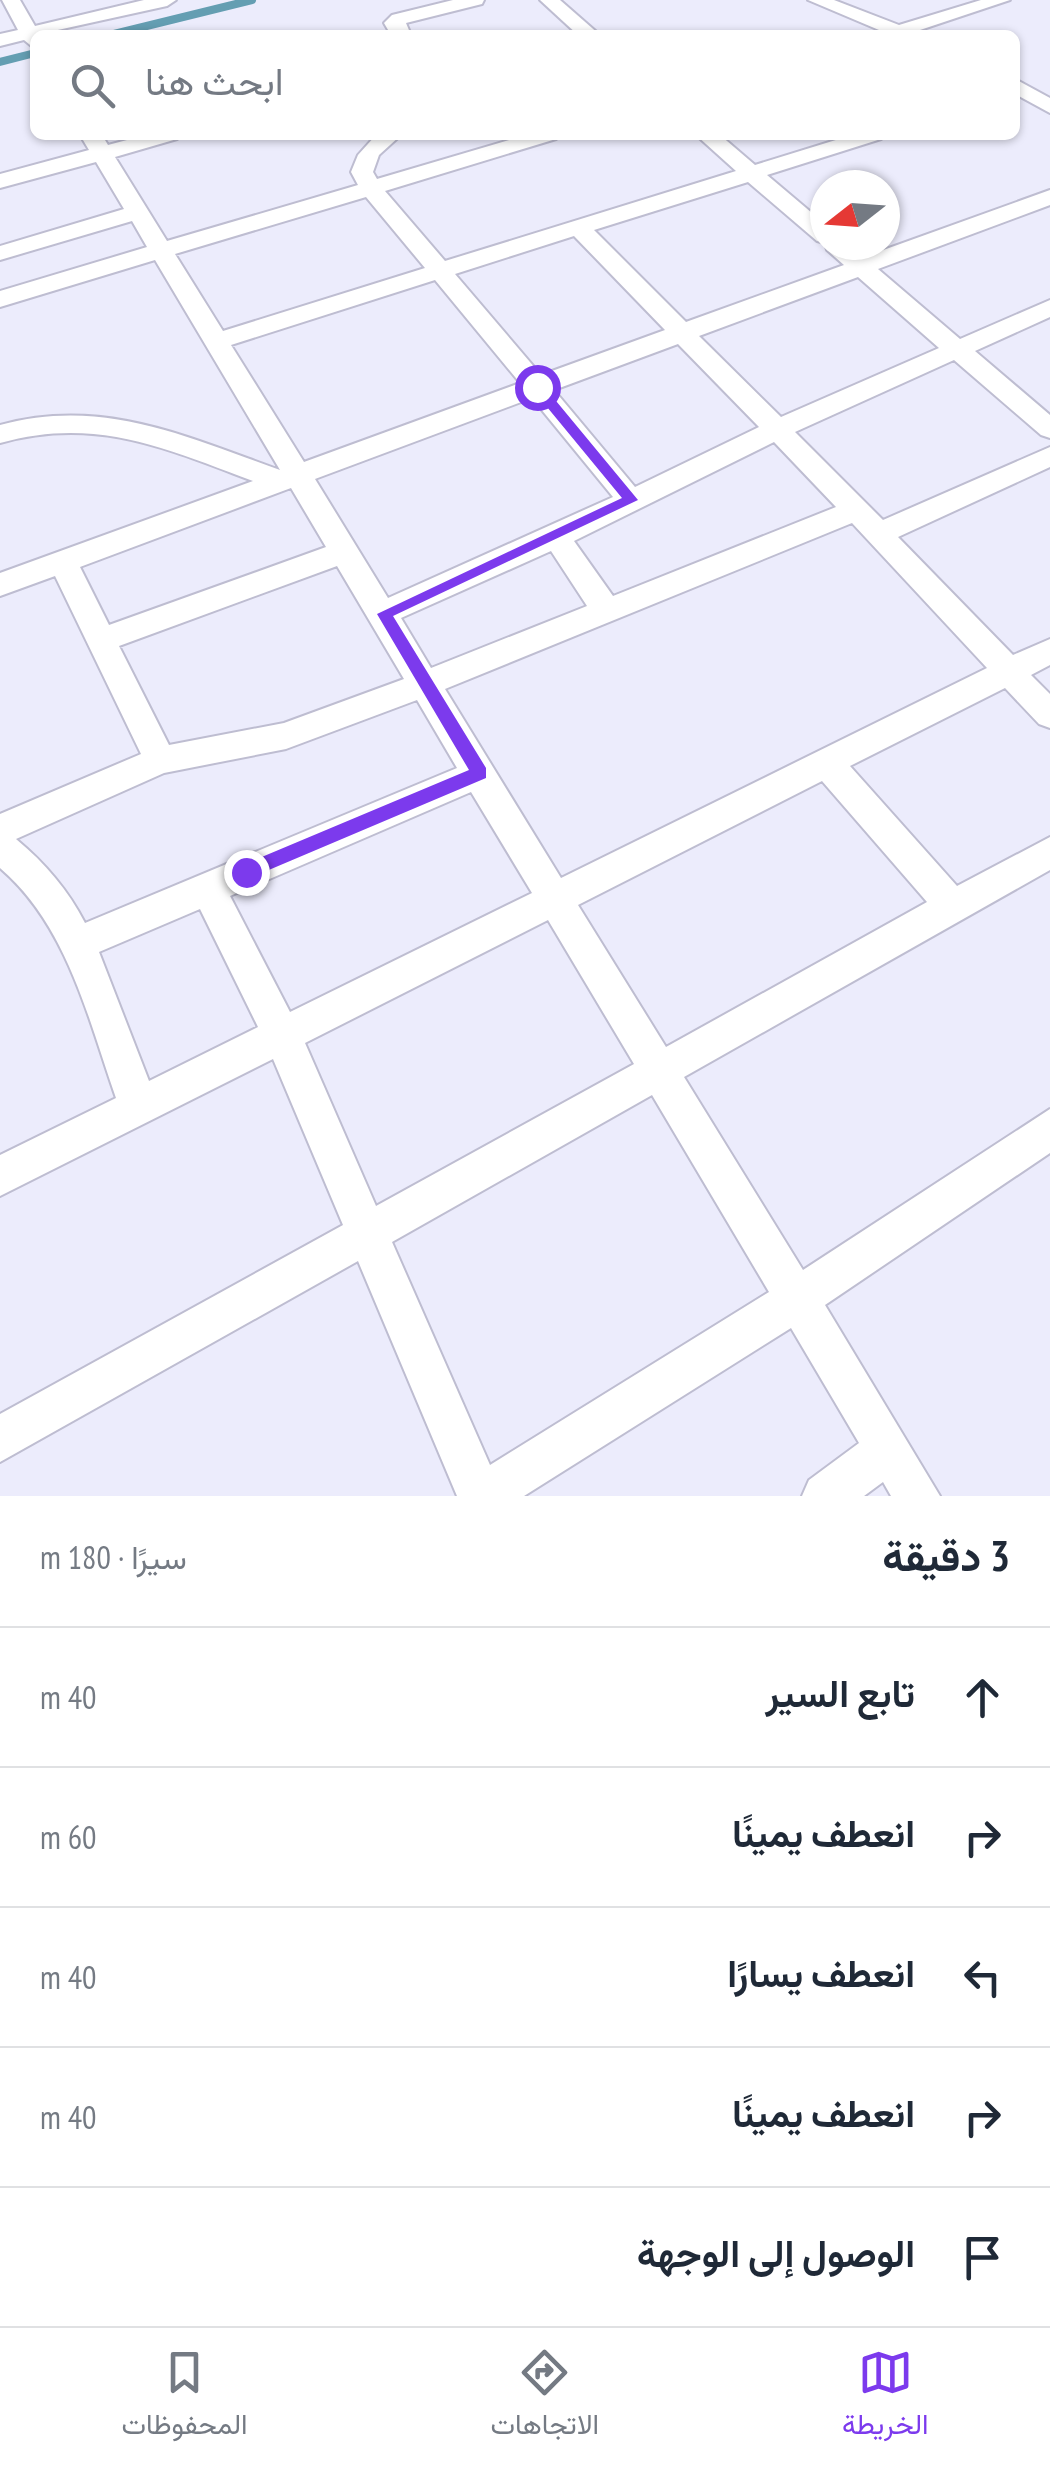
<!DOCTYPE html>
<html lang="ar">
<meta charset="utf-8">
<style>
body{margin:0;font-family:"PT Sans Narrow",Vazirmatn,sans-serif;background:#f6f6f7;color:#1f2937;direction:rtl}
.compass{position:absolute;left:810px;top:170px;width:90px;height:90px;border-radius:50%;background:#fff;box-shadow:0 2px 8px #0004;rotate:253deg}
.stop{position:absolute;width:30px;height:30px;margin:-22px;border:8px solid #7c3aed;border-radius:50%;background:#fff}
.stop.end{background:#7c3aed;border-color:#fff;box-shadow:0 2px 10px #0008}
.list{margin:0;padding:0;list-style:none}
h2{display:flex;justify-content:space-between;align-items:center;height:130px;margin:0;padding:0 40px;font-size:42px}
h2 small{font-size:32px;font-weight:400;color:#747a83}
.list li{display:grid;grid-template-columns:65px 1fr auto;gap:30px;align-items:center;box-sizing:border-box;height:140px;padding:0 40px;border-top:2px solid #e0e1e3}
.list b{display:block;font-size:38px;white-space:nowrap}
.list em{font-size:32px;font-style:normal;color:#747a83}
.icon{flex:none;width:55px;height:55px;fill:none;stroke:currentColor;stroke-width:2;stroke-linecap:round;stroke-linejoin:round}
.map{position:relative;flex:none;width:1050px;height:1496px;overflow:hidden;direction:ltr}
.search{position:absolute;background:#fff;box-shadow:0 2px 8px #0004;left:30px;right:30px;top:30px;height:110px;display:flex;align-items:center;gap:25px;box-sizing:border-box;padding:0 35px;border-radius:15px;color:#747a83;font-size:38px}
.sheet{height:830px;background:#fff}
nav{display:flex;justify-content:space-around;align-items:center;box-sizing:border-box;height:140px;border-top:2px solid #e0e1e3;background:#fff;font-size:28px;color:#747a83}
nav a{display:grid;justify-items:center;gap:5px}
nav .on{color:#7c3aed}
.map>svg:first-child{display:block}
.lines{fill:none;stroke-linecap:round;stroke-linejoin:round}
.stream{stroke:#649eb2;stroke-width:8}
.minor-casing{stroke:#bebdd1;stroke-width:4}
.minor{fill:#fff;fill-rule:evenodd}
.route{fill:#7c3aed}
</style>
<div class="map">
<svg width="1050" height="1496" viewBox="0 0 1050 1496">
<rect width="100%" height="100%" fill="#ececfc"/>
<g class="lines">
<g class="stream">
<polyline points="110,35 252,0"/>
<polyline points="0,62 35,53"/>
</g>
<g class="minor-casing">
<g id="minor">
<polygon points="2,0 20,0 35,26 144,0 176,0 167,6 35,35 35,49 24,40 0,46 0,34 18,30"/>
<polygon points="453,0 484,0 482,4 406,23 411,35 391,35 384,23 392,15"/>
<polygon points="540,0 560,0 600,35 578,35"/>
<polygon points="808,0 834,0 899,25 981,0 1010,0 905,35 874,35 879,30"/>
<polygon points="1015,79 1050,98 1050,113 1015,94"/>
<path d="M80,135H102L108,145L146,135H181L177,139L115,157L167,241L358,185L351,172L358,155L376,135H401L379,155L373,172L377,179L526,135H560L556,139L385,191L445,261L736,171L696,135H720L755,165L852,135H885L881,139L767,175L825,224V245H849L864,257L1050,190V205L878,269L960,339L1050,300V317L975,351L1050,415V438L1041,435L954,360L795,432L883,520L1050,447V467L898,537L1013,655L1050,639V665L1031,675L1050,694V728L1039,724L1005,688L850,766L957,886L1050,837V870L684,1077L803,1270L1050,1109V1153L825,1305L940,1496H891L883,1482L864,1496H802L809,1480L859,1443L791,1328L524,1496H457L358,1261L0,1462V1414L343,1225L273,1059L0,1196V1155L116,1098C88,1018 67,925 0,868V814L141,754L55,576L0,596V573L253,481C165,448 95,416 0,443V425C102,397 185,436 280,470L155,260L0,307V291L147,247L132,221L0,260V246L124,209L96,162L0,188V174L89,150ZM748,182L817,241L825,243L827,250L844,265L686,322L594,230ZM366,197L425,268L223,331L175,254ZM574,236L665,330L541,375L455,274ZM858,277L939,348L781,417L699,336ZM435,280L520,383L304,462L231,345ZM678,344L759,427L635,487L554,390ZM532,398L613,497L388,598L315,479ZM774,442L836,507L613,596L574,541ZM291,488L326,547L109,625L80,567ZM852,523L987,668L561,878L445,689ZM551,551L587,606L431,668L401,618ZM337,566L404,679L284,723L169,745L119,646ZM417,700L457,768L85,923C68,890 45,863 16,839L164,773L286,749ZM822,781L927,902L666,1047L578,905ZM471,792L532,893L290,1012L230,896ZM200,909L258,1027L149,1081L99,952ZM548,920L634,1064L376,1206L305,1043ZM652,1095L769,1292L490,1465L392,1242Z"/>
</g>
</g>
<use href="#minor" class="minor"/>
</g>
<polygon class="route" points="533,384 542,384 638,500 393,616 486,768 486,778 252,877 240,877 240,866 469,770 377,614 622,498 533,390"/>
</svg>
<svg class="compass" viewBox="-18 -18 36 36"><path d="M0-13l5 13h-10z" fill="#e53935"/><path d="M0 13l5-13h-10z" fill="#747a83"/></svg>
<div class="stop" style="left:537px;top:387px"></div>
<div class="stop end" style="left:246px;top:872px"></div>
<div class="search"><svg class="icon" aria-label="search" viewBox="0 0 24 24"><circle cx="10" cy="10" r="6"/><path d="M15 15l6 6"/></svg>ابحث هنا</div>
</div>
<section class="sheet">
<h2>3 دقيقة<small>سيرًا · 180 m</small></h2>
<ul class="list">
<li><svg class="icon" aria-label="ahead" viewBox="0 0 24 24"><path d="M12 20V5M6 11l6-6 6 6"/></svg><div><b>تابع السير</b></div><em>40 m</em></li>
<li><svg class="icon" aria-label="right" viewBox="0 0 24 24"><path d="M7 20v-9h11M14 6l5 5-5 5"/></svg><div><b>انعطف يمينًا</b></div><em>60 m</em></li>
<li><svg class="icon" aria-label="left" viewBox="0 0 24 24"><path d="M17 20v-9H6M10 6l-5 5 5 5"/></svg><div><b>انعطف يسارًا</b></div><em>40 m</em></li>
<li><svg class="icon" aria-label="right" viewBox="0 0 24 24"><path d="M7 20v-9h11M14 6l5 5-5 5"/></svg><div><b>انعطف يمينًا</b></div><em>40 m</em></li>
<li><svg class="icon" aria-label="arrive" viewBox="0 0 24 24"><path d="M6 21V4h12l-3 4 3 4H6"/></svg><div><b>الوصول إلى الوجهة</b></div></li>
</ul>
</section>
<nav>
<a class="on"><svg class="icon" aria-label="map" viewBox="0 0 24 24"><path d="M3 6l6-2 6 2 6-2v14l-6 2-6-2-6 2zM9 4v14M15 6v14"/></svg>الخريطة</a>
<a><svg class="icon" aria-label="directions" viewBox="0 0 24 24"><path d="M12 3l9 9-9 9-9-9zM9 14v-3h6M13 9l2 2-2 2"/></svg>الاتجاهات</a>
<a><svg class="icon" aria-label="saved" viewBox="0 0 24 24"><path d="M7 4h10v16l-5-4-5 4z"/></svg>المحفوظات</a>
</nav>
